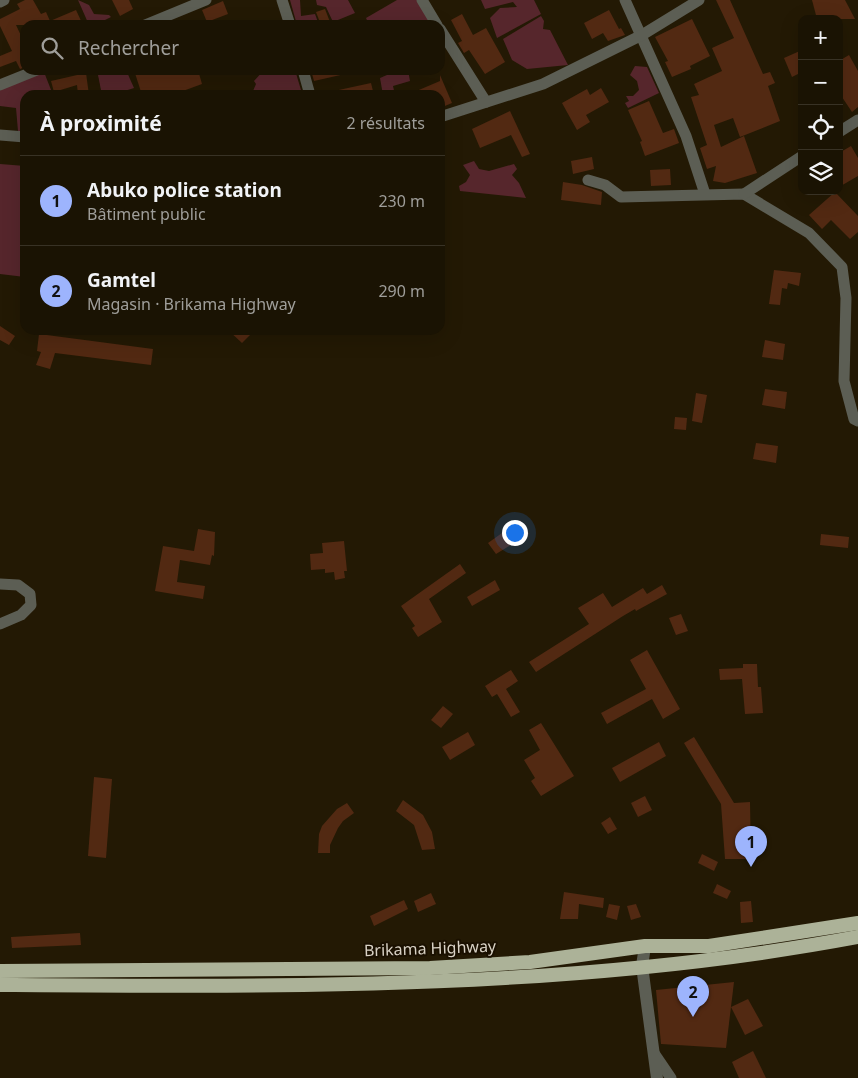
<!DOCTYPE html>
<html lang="fr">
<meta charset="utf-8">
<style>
body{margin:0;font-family:"Noto Sans",sans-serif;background:#272012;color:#f1f3f6}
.controls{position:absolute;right:15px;top:15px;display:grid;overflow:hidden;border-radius:10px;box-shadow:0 5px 20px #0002}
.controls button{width:45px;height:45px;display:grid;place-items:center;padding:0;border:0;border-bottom:1px solid #383225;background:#1a1303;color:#f1f3f6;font:25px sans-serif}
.you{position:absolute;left:514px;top:532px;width:18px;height:18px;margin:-12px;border:4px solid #fff;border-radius:50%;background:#1a73e8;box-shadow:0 0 0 8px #1a73e833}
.badge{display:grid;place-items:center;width:32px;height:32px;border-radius:50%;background:#9db4fd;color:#111;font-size:16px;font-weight:700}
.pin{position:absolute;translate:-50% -41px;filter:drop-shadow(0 1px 2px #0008)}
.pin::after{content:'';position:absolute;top:26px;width:18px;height:15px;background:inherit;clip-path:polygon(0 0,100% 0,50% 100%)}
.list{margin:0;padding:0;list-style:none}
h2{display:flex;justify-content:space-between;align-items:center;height:65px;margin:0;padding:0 20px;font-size:21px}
h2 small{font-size:16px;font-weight:400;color:#9f9e9a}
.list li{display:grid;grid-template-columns:32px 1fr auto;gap:15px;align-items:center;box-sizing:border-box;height:90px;padding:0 20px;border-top:1px solid #383225}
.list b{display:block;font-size:19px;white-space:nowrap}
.list p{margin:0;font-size:16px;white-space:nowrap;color:#9f9e9a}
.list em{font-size:16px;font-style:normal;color:#9f9e9a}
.icon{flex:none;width:28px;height:28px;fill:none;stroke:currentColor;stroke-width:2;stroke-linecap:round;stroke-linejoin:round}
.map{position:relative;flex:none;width:858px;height:1078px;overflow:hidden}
.search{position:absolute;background:#1a1303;box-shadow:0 5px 20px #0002;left:20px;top:20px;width:425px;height:55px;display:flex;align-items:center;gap:12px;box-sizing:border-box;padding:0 18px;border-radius:15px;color:#9f9e9a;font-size:19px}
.panel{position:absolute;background:#1a1303;box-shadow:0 5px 20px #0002;left:20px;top:90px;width:425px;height:245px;border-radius:15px}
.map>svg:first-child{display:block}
.green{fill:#56262c}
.building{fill:#522912}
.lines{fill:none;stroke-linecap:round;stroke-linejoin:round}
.minor{stroke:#5c5e54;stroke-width:11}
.tertiary{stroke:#5c5e54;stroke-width:12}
.trunk{stroke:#acb298;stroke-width:14}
.labels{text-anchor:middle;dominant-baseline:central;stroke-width:4;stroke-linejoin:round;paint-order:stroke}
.street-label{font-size:16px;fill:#d9d2c5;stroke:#1a1000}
</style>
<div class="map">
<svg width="858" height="1078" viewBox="0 0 858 1078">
<rect width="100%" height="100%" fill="#231904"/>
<g class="green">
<polygon points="78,0 89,5 94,14 109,15 111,17 105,20 108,25 89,25"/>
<polygon points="290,0 300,0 301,16 315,14 319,25 297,25"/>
<polygon points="316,0 348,0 355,13 333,22 326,7 317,5"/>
<polygon points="397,0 419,0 428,13 430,25 369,25 366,18"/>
<polygon points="481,0 534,0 541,14 497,38 490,18 500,8 517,7 513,2 485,9"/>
<polygon points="541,16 544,21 543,29 550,30 568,65 527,69 512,60 503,39"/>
<polygon points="635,66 647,67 659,93 628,108 625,103 629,101 626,96 633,96 639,90 637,81 630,75"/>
<polygon points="97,70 126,70 134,88 112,95 102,95"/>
<polygon points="264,70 295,70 301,90 280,95 256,95 253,91 256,84 254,81"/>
<polygon points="385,70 408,70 410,81 393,86 395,95 383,95 380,78 387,75"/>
<polygon points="44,72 53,95 25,95 25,131 18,131 16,108 0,106 0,89"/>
<polygon points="474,161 479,169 489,171 514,164 517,169 512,175 519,183 526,198 460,191 459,186 466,182 470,175 463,165"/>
<polygon points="0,164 25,166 25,277 0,274"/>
</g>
<g class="building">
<polygon points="25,0 33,0 41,14 46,12 50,21 76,10 83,25 16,25 25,44 25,67 20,69 16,61 0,67 0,56 12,51 0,26 0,19 20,9 17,4"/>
<polygon points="112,0 129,0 133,9 120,16"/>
<polygon points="716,0 730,0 763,74 770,72 775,83 768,86 780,121 740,137 733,118 714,125 721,147 744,136 757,173 725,183 713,181 716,166 707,169 700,148 707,145 691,97 699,95 694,84 722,71 712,48 734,38"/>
<polygon points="812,0 845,0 855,19 817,19"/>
<polygon points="223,1 228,14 207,22 202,10"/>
<polygon points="325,9 330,22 321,25 316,12"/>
<polygon points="609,10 619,29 621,28 625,35 608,41 603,33 592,39 584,23"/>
<polygon points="462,14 473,35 486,28 505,62 485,74 469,50 464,53 458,43 462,41 451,20"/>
<polygon points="692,19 710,56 690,66 691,69 672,77 665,62 668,61 655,37"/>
<polygon points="802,50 802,72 792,77 784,58"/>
<polygon points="849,55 858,71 858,107 852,112 842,97 839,99 839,61"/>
<polygon points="134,70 198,70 202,84 172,95 142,95"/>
<polygon points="311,70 345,70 345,74 314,81"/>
<polygon points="86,73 89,95 78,95 77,85 54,92 51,81"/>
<polygon points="440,75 452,103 440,108 440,95 407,95 440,81"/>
<polygon points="371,83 374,95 334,95 334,91"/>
<polygon points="601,88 609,102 586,115 590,122 577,130 562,103 587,89 590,95"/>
<polygon points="649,101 663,133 674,129 679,143 645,156 640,142 642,141 628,110"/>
<polygon points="510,111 530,154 522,157 511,135 480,148 472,129"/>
<polygon points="851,146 858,158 858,176 839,187 839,153"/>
<polygon points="592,157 594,169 573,174 571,161"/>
<polygon points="670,169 671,185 651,186 650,170"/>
<polygon points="563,182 582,185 602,192 601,205 561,200"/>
<polygon points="835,192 858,216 858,232 850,239 831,220 822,229 809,215"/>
<polygon points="774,270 801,273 799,286 788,283 787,289 782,288 780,305 769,304"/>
<polygon points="0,326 15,336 9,345 0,340"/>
<polygon points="228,330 255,330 242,343"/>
<polygon points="39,334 153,349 151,365 55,353 50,369 36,365 41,352 37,351"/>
<polygon points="765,340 785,344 783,360 762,357"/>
<polygon points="765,389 787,392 785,409 762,405"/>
<polygon points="696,393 707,395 702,423 692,421"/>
<polygon points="675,417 687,418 686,430 674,429"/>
<polygon points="756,443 778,446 776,463 753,459"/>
<polygon points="520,520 529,534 496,554 488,543"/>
<polygon points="198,529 215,532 214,556 212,555 210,565 180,560 177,582 205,586 203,599 155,591 163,546 194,551"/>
<polygon points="821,534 849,537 848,548 820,545"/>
<polygon points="344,541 347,571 344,571 345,578 335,580 334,572 325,573 325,569 311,570 310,554 323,553 322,543"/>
<polygon points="460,564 466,573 429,599 442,622 418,637 412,628 415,626 401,606"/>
<polygon points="495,580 500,590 472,606 467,597"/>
<polygon points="662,585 667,594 636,611 635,609 623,616 536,672 529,662 589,624 578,608 603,593 612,607 643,588 647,594"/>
<polygon points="681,614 688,631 676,635 669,618"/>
<polygon points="647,650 680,709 663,719 652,699 607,724 601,713 646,689 630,660"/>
<polygon points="743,664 757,664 758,687 761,687 763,713 745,714 742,679 720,680 719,669 743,668"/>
<polygon points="511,670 518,681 506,689 520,712 511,717 497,694 492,697 485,686"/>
<polygon points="443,706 453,714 441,728 431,720"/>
<polygon points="541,723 574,776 541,796 531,781 535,778 524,760 540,750 529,730"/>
<polygon points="468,732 475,745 450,760 442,747"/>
<polygon points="694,737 734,803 750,802 751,859 725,859 721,804 684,743"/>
<polygon points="659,742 666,756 620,782 612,768"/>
<polygon points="94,777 112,779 106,858 88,856"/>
<polygon points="645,796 652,810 638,817 631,803"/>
<polygon points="403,800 423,815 432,832 435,849 422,850 414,825 396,811"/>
<polygon points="347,803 354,813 343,821 338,828 330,845 330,853 318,853 319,834 322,826 337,809"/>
<polygon points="610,817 617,829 608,834 601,823"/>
<polygon points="702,854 718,862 714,871 698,863"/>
<polygon points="717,884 731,891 727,899 713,893"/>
<polygon points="564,892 604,898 603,908 579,904 578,919 560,919"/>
<polygon points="431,893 436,904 418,912 414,901"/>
<polygon points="404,900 408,909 374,926 370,916"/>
<polygon points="751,901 753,922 741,923 740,902"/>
<polygon points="609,904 620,906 617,920 606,917"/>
<polygon points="636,904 641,917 631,920 627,906"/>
<polygon points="80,933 81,945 12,948 11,937"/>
<polygon points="734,982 726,1048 661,1044 656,990"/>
<polygon points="748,999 763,1026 745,1035 731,1007"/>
<polygon points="753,1051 766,1078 739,1078 732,1062"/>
</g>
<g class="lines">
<g class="minor">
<polyline points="282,0 290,25"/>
<polyline points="422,0 437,25"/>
<polyline points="625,0 686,136 705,194"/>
<polyline points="0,2 4,0"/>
<polyline points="145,25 206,0"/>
<polyline points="440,29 486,102"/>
<polyline points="303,70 310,95"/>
<polyline points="0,85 37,70"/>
<polyline points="440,117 543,84 642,35 699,0"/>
<polyline points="839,132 858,120"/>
<polyline points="0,135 25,137"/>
<polyline points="588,180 605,185 621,197 744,194 809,233 842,267 846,298 844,381 854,419 858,421"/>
<polyline points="744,194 802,156"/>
<polyline points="0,584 18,585 30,594 31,605 21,615 0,624"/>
<polyline points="654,1053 671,1078"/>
</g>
<polyline class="tertiary" points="645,946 642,966 657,1078"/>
<g class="trunk">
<polyline points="0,971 430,968 530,962 645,946 709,946 858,923"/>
<path d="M0,985C286,987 576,990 858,937"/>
</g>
</g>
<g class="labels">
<g class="street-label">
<text transform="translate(430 948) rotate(-2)">Brikama Highway</text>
</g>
</g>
</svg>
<div class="controls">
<button>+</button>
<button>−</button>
<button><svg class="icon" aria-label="locate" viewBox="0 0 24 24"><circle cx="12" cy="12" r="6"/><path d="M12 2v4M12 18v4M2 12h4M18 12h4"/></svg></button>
<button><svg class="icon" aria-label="layers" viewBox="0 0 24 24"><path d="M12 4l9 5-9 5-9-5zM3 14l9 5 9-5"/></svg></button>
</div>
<div class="you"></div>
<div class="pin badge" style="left:751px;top:867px">1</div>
<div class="pin badge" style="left:693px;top:1017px">2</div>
<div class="search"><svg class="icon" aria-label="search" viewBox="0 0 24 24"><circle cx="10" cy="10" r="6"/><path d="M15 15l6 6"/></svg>Rechercher</div>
<section class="panel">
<h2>À proximité<small>2 résultats</small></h2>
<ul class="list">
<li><span class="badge">1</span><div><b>Abuko police station</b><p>Bâtiment public</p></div><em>230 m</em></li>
<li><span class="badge">2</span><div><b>Gamtel</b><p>Magasin · Brikama Highway</p></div><em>290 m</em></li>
</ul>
</section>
</div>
